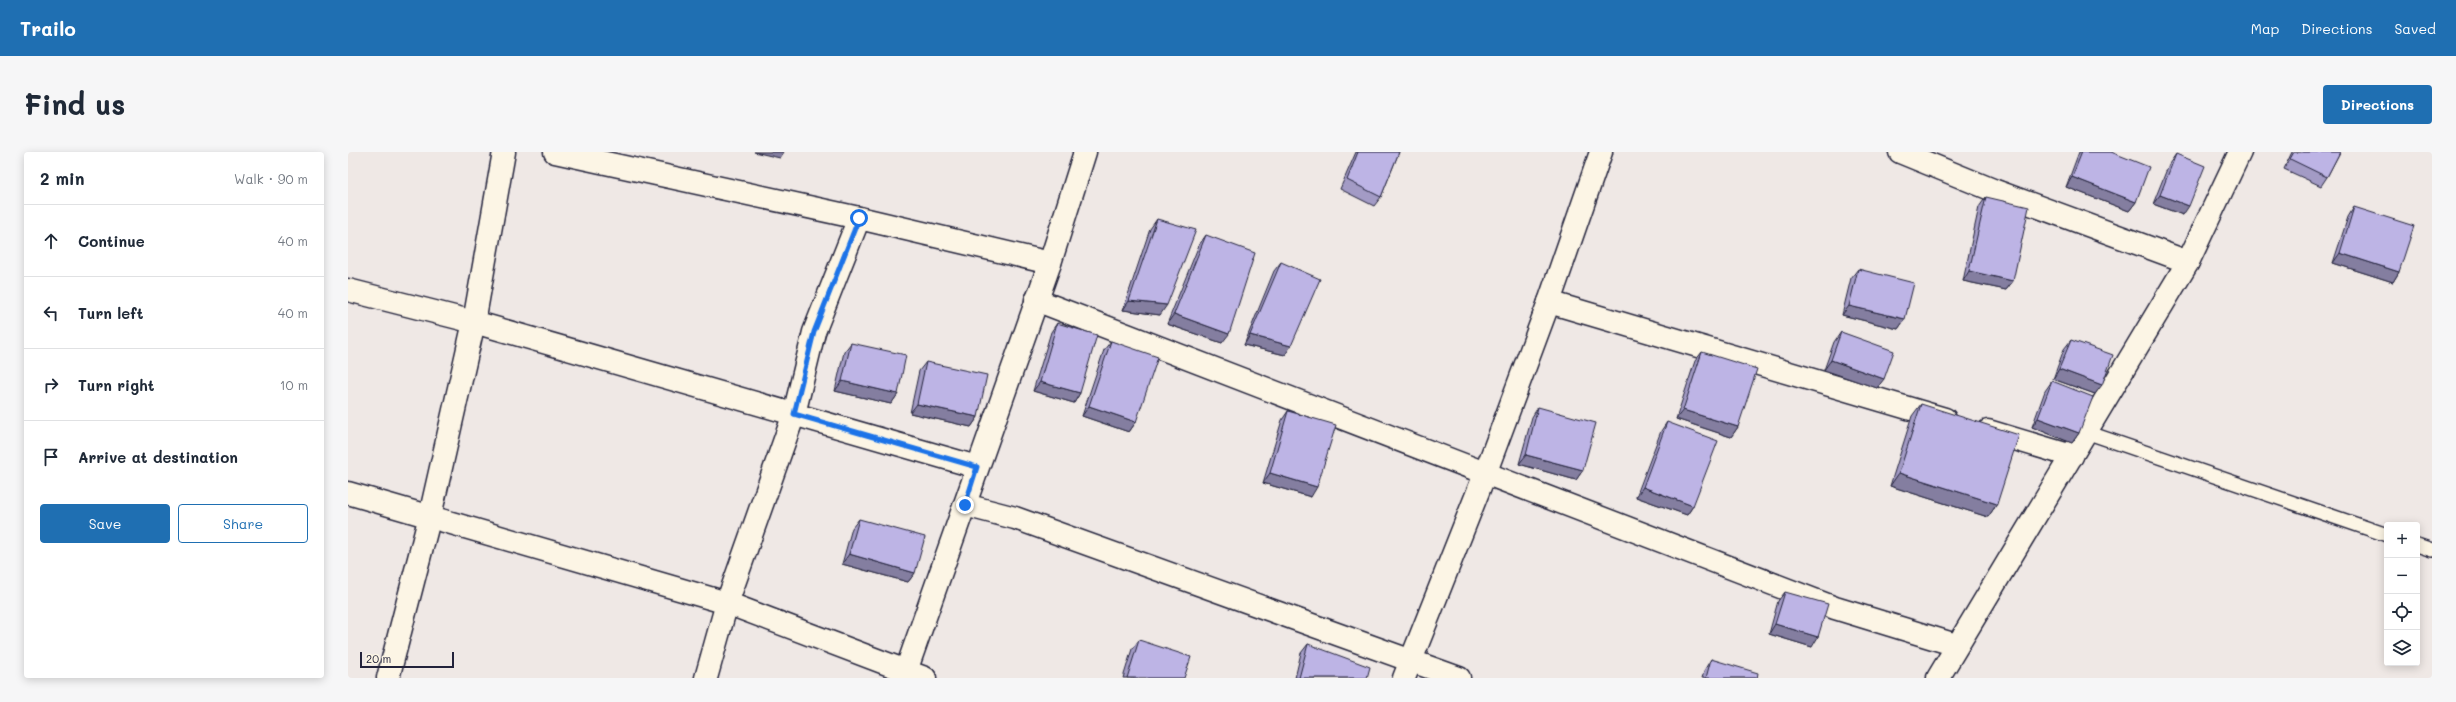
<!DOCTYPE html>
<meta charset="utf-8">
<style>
body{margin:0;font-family:Mali,sans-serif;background:#f6f6f7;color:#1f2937}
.controls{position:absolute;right:12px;bottom:12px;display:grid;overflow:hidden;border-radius:4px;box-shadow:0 2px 10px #0003}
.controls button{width:36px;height:36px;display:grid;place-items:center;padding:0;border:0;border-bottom:1px solid #e0e1e3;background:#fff;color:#1f2937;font:20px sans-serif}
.scale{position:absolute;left:12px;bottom:10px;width:94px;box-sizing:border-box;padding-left:4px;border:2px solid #22223b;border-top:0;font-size:11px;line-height:14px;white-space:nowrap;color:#22223b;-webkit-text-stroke:3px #fcf5e5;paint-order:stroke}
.stop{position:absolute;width:12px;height:12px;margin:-9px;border:3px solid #1a73e8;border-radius:50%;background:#fff}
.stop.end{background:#1a73e8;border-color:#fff;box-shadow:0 1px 4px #0008}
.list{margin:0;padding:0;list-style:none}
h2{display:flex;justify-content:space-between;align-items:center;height:52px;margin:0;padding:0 16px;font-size:17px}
h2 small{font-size:13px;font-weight:400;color:#747a83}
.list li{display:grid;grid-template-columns:26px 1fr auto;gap:12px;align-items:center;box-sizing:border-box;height:72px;padding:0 16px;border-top:1px solid #e0e1e3}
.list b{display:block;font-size:15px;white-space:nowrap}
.list em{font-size:13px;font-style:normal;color:#747a83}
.actions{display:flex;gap:8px;padding:12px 16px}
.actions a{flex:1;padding:9px 0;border:1px solid #1f6fb2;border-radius:4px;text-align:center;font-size:14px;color:#1f6fb2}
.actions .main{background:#1f6fb2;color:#fff}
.icon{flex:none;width:22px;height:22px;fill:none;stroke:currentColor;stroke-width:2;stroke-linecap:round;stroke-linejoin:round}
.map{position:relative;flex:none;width:2084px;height:526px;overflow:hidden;border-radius:4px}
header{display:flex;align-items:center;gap:24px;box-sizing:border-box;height:56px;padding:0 20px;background:#1f6fb2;color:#fff}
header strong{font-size:19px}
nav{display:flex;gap:22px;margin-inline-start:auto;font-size:14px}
.intro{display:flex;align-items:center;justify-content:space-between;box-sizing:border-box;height:96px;padding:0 24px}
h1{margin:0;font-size:28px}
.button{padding:10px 18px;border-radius:4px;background:#1f6fb2;color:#fff;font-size:14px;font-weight:700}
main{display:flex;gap:24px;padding:0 24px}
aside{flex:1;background:#fff;border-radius:4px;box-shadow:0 2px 10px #0003}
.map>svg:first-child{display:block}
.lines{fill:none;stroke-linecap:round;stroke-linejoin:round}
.service-casing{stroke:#22223b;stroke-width:16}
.minor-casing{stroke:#22223b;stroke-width:25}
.service{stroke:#fcf5e5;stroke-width:13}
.minor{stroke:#fcf5e5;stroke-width:22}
.wall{fill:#a39bc5;stroke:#22223b}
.shaded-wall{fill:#847ea0;stroke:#22223b}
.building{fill:#bdb4e5;stroke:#22223b}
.route{stroke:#1a73e8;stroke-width:5}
</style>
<header>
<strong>Trailo</strong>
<nav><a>Map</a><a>Directions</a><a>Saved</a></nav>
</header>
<div class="intro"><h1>Find us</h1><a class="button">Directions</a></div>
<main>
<aside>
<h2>2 min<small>Walk · 90 m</small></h2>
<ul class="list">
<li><svg class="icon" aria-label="ahead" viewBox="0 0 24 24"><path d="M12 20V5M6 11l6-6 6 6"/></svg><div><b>Continue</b></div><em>40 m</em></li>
<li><svg class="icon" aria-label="left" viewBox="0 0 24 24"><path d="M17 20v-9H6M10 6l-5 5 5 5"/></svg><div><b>Turn left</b></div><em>40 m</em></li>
<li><svg class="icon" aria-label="right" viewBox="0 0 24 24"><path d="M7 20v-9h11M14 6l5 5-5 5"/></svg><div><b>Turn right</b></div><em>10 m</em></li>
<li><svg class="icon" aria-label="arrive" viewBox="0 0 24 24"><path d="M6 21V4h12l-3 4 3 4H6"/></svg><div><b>Arrive at destination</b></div></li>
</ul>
<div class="actions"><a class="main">Save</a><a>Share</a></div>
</aside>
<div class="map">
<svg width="2084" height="526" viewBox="0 0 2084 526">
<rect width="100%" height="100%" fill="#efe8e5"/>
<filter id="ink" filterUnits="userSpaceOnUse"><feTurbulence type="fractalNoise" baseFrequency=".025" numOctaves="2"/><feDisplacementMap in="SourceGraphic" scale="8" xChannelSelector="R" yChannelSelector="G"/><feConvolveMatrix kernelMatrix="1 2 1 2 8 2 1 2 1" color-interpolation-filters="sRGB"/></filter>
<g filter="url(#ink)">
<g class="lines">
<g class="service-casing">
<g id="service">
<polyline points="1738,280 2039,383"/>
<polyline points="2069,393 2084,398"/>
</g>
</g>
<g class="minor-casing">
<g id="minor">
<polyline points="207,0 511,66 702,111"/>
<polyline points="1552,0 1645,38 1840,110"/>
<polyline points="0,138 126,170 629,315"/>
<polyline points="688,148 1487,456 1608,493"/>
<polyline points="1201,150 1597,267"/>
<polyline points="1640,279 1724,304"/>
<polyline points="0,341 379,451 558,519 702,111 737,0"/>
<polyline points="617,353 667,366 1111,526"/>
<polyline points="40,526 82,364 126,170 156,0"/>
<polyline points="358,526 379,451 446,262 466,180 511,66"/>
<polyline points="555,526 558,519 577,526"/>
<polyline points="1056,526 1137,322 1201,150 1253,0"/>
<polyline points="1590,526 1840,110 1892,0"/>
</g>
</g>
<use href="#service" class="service"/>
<use href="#minor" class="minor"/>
</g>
<g class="wall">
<polygon points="1008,0 1051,0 1033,45 1026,54 992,37"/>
<polygon points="1731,0 1763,0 1788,50 1781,59 1718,35"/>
<polygon points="1944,0 1992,0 1979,25 1973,34 1936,17"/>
<polygon points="1828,2 1835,63 1805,52 1821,12"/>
<polygon points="1638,45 1665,129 1658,138 1615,129 1631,55"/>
<polygon points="2006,55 2051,120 2045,130 1985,111 2000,65"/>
<polygon points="809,67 812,163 775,158 802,77"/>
<polygon points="858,83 874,191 819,172 851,93"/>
<polygon points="933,110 937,203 896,193 926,119"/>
<polygon points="1510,117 1557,167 1550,177 1494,163 1503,126"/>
<polygon points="709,171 732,241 726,251 685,239 703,180"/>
<polygon points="1493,180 1529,236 1476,218 1486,190"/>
<polygon points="1723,188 1747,242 1705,227 1716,197"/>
<polygon points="763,189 788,270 781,280 734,264 756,198"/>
<polygon points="503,191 550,242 543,252 487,239 496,200"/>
<polygon points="1354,200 1390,275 1383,285 1328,267 1347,209"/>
<polygon points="578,210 630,265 623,275 562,261 571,219"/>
<polygon points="1704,229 1731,281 1724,291 1684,275 1697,239"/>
<polygon points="1573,252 1649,352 1640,365 1542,334 1564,264"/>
<polygon points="1190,255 1235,318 1228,328 1171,312 1184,265"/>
<polygon points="940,259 963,345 915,331 934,268"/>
<polygon points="1319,270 1345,354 1339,363 1288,345 1313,279"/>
<polygon points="511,367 567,421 560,430 494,412 504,376"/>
<polygon points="1437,440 1464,495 1421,482 1430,449"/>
<polygon points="791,488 836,526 775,526 784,497"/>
<polygon points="960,492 1019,526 947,526 953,501"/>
<polygon points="1363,507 1409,526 1354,526 1357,517"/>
</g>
<g class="shaded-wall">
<polygon points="406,0 436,0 432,6"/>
<polygon points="1724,25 1788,50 1781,59 1718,35"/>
<polygon points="1812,43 1841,54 1835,63 1805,52"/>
<polygon points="1992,101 2051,120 2045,130 1985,111"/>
<polygon points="1621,119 1665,129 1658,138 1615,129"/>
<polygon points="781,149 819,153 812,163 775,158"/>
<polygon points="1501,154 1557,167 1550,177 1494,163"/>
<polygon points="826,162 881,182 874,191 819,172"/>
<polygon points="902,183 943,194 937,203 896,193"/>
<polygon points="1483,208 1536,227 1529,236 1476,218"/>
<polygon points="1711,217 1754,233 1747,242 1705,227"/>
<polygon points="494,229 550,242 543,252 487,239"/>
<polygon points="692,230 732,241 726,251 685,239"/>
<polygon points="569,252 630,265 623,275 562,261"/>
<polygon points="741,254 788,270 781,280 734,264"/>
<polygon points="1335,258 1390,275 1383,285 1328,267"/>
<polygon points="1690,266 1731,281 1724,291 1684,275"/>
<polygon points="1178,303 1235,318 1228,328 1171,312"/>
<polygon points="922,321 969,335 963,345 915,331"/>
<polygon points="1551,321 1649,352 1640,365 1542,334"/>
<polygon points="1295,335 1345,354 1339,363 1288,345"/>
<polygon points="501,402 567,421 560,430 494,412"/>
<polygon points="1427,472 1470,485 1464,495 1421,482"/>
</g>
<g class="building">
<polygon points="1010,0 1051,0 1033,45 999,28"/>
<polygon points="1734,0 1763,0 1801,15 1788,50 1724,25"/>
<polygon points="1946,0 1992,0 1979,25 1942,7"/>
<polygon points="1828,2 1857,14 1841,54 1812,43"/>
<polygon points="1638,45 1681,55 1665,129 1621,119"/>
<polygon points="2006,55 2066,74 2051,120 1992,101"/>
<polygon points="809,67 848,78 819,153 781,149"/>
<polygon points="858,83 907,101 881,182 826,162"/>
<polygon points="933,110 972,127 943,194 902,183"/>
<polygon points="1510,117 1566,131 1557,167 1501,154"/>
<polygon points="709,171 749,183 732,241 692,230"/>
<polygon points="1493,180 1546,199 1536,227 1483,208"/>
<polygon points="1723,188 1765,203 1754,233 1711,217"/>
<polygon points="763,189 810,205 788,270 741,254"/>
<polygon points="503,191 558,203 550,242 494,229"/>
<polygon points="1354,200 1409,217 1390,275 1335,258"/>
<polygon points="578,210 639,223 630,265 569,252"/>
<polygon points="1704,229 1745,245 1731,281 1690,266"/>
<polygon points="1573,252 1671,283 1649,352 1551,321"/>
<polygon points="1190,255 1248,271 1235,318 1178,303"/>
<polygon points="940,259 988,273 969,335 922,321"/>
<polygon points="1319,270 1370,289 1345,354 1295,335"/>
<polygon points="511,367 577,385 567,421 501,402"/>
<polygon points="1437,440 1480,452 1470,485 1427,472"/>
<polygon points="791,488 843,505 836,526 779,526"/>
<polygon points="960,492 1022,515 1019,526 951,526"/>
<polygon points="1363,507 1410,521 1409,526 1358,526"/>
</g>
</g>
<g class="lines" filter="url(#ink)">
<polyline class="route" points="511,66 466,180 446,262 629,315 617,353"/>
</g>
</svg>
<div class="controls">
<button>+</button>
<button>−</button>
<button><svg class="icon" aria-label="locate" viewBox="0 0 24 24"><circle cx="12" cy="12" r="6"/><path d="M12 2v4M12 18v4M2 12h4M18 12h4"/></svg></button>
<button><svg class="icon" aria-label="layers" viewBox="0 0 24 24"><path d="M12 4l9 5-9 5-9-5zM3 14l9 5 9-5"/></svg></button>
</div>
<div class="scale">20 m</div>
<div class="stop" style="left:511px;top:66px"></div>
<div class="stop end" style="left:617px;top:353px"></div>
</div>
</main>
